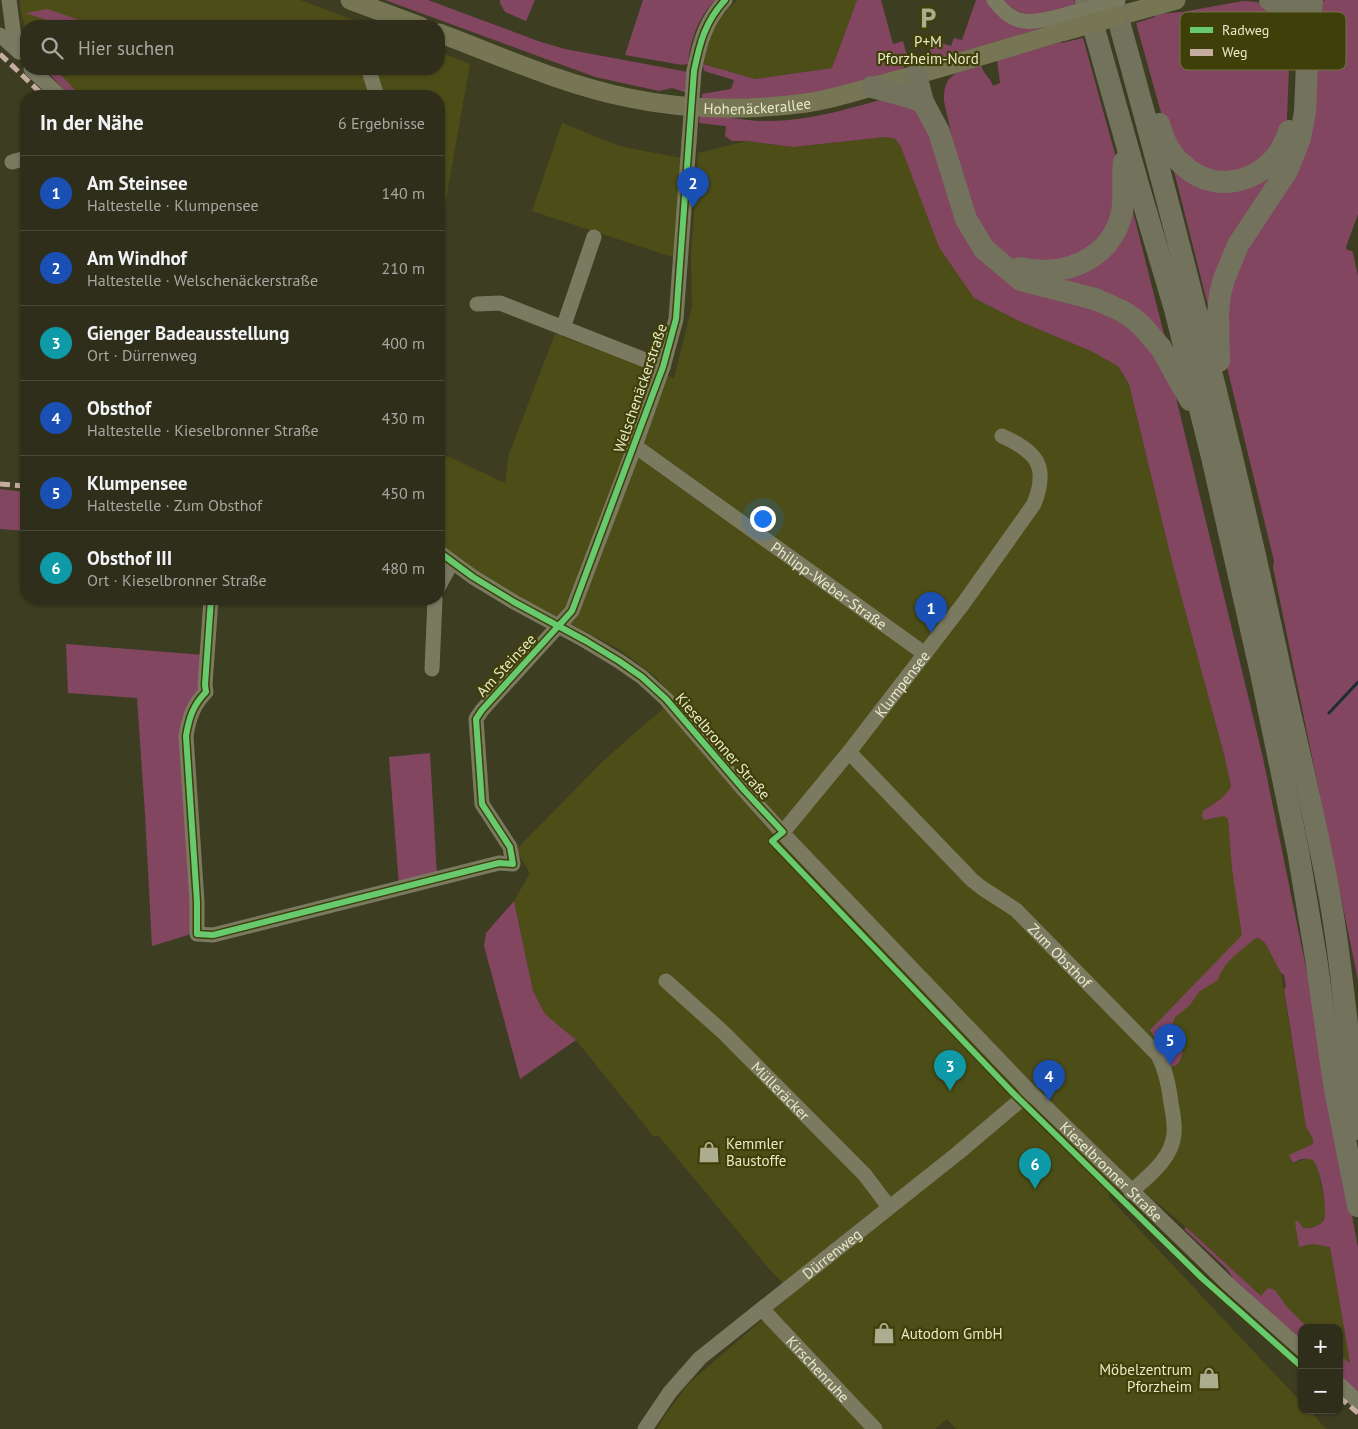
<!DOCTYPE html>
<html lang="de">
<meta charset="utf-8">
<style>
body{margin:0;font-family:"PT Sans",sans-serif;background:#363623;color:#f1f3f6}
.controls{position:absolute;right:15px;bottom:15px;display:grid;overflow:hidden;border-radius:10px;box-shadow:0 1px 4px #0004}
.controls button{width:45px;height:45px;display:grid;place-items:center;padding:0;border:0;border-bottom:1px solid #494a39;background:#2e2e1a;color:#f1f3f6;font:25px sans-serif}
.you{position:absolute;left:762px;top:518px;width:18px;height:18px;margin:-12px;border:4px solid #fff;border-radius:50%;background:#1a73e8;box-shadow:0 0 0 8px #1a73e833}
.badge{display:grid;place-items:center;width:32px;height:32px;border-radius:50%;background:#ea580c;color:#fff;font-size:16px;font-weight:700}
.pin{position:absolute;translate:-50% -41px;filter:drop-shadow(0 1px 2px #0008)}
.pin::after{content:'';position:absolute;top:26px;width:18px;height:15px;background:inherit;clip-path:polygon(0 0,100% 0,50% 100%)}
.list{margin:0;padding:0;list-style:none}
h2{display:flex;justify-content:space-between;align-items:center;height:65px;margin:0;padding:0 20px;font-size:21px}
h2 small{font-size:16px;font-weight:400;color:#a7a8a2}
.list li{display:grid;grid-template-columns:32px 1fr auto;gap:15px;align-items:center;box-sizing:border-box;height:75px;padding:0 20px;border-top:1px solid #494a39}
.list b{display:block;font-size:19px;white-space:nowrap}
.list p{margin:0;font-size:16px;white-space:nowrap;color:#a7a8a2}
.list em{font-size:16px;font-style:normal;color:#a7a8a2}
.icon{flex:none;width:28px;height:28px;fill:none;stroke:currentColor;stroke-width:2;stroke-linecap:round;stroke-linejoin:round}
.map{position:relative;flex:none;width:1358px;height:1429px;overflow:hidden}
.search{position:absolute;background:#2e2e1a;box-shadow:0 1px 4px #0004;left:20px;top:20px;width:425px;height:55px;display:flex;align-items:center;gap:12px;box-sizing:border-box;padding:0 18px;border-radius:20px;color:#a7a8a2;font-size:19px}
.panel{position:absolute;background:#2e2e1a;box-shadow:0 1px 4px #0004;left:20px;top:90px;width:425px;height:515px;border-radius:20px}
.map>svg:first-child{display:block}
.built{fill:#4d4e17}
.green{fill:#834661}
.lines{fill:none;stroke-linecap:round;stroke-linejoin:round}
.stream{stroke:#1c2e35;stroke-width:3}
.minor{stroke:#7a7a61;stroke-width:15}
.major{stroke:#767654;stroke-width:19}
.highway{stroke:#73735d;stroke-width:22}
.minor-bridge{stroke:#7a7a61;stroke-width:15}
.major-bridge{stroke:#767654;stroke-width:19}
.quiet{stroke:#c7aca2;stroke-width:5;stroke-dasharray:10 5;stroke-linecap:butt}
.cycleway-casing{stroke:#3e3f09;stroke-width:9}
.cycleway{stroke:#67ca6e;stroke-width:6}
.labels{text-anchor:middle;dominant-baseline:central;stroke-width:4.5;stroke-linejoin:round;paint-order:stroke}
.poi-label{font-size:15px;fill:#e8eac8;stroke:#3e3f09;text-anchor:start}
.street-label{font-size:15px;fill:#e8eac8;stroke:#3e3f09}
.key{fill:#3e3f09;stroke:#717242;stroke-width:1}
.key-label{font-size:14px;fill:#e8eac8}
</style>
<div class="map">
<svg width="1358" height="1429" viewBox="0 0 1358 1429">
<rect width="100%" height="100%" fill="#3d3d22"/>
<g class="built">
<polygon points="20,0 300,0 370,26 26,26 26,31 21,12"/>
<polygon points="737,0 857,0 832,68 755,79 703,64 710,37 720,18"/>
<polygon points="439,52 470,64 439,239 439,96 79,96 52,69 439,69"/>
<polygon points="562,123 619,146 681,158 675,258 532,211"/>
<polygon points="886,137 895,139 901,147 974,298 1021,322 1091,351 1118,366 1129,384 1172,562 1225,758 1231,787 1222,798 1203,811 1212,819 1218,816 1224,816 1228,819 1230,844 1254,939 1259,938 1265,943 1281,973 1306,1127 1313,1139 1313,1144 1290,1155 1293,1163 1306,1159 1311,1159 1315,1162 1318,1169 1326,1211 1324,1220 1320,1225 1307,1228 1303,1228 1299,1247 1312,1244 1330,1247 1350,1364 1339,1355 1339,1328 1306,1328 1264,1293 1261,1297 1186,1227 1127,1178 1108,1196 1302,1403 1302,1410 1309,1410 1326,1429 956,1429 947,1419 935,1429 657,1429 664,1417 688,1384 793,1293 770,1270 658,1135 654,1137 576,1040 545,1014 533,991 514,901 530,873 516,850 603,761 674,699 655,676 617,648 517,596 451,555 439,545 439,468 447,456 505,483 509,454 555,334 674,378 692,306 691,257 698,153 747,141 793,147"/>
</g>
<g class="green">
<polygon points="385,0 428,0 538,41 565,49 688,72 687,93 672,88 659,91 595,77"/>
<polygon points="500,0 535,0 526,21 505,12 500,3"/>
<path d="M643,0H715C698,17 690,41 688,64L682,65L625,55Z"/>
<polygon points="857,0 881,0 893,44 903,41 908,59 904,61 904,67 900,71 830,90 782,99 702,103 702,94 731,89 734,80 704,71 703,64 755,79 832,68"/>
<polygon points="976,0 990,0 1042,28 941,58 932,55 925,38 951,46 954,38 962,40"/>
<path d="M1003,0H1074L1076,5C1047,13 1027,25 1003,0Z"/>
<polygon points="1325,0 1358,0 1358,214 1346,247 1347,250 1352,251 1353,253 1358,276 1358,980 1273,567 1274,561 1226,363 1226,288 1281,191 1320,4"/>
<polygon points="1243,1 1256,2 1269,5 1290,41 1287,119 1285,127 1251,171 1205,173 1167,134 1136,23 1155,17 1155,14 1182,12"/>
<polygon points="48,9 96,26 64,26 26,13"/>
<path d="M1083,38L1118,165L1117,214L1081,259L1016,262L987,241L963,187L944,101C943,73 959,71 981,65C983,74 991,78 993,86L1000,83L997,59L1061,42V43Z"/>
<polygon points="45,69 55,69 81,96 70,96"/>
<path d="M880,100L921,111L961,224L1044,291L1136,326L1175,393L1263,758L1311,992L1358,1248V1394L1339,1377V1355L1350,1363L1330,1247L1312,1244L1299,1247L1295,1222L1298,1221L1303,1228C1309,1229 1321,1226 1324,1220C1328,1212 1320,1163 1312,1160C1306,1157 1298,1160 1293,1163L1289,1155L1313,1144V1139L1306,1127L1284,989L1286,987L1284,975L1281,973L1265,943L1259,938L1254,939C1240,952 1224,961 1218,980L1200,991L1189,1006L1175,1017L1171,1029L1177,1039L1183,1053L1178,1064L1172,1067L1150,1030L1242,935L1232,868L1228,819L1224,816L1204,820L1202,816L1203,811L1222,798L1231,787L1225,758L1172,562L1129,384L1118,366L1091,351L1021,322L974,298L939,247L901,147L895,139L886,137L793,147L747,141H732L725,136L726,127L725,126L699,123L700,114C724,116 749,122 773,121C809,120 845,110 880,100Z"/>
<polygon points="1297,127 1210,314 1172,163 1231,186"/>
<polygon points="1131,204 1167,346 1030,274 1065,273"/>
<polygon points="0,489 26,492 26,531 0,529"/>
<polygon points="66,644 204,655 202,680 190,710 191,932 188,935 152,946 145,814 137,698 68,693"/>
<polygon points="430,753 437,876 399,886 389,757"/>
<polygon points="514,901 533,991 545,1014 576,1040 520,1079 484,946 486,933"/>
<polygon points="1186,1227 1261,1296 1268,1288 1275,1290 1287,1307 1308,1328 1302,1328 1302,1342 1234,1280 1227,1269 1184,1229"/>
</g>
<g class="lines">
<polyline class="stream" points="1329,713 1358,682"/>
<g class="minor">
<polyline points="9,0 14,38 19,52"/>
<path d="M994,0C1015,28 1031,23 1061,16"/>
<polyline points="0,35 19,52"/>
<polyline points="31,69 60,96"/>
<path d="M694,71C700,42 705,22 725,0"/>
<polyline points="370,74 377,96"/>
<polyline points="12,162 26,158"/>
<polyline points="477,304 500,303 663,367"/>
<polyline points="563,328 594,237"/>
<path id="s1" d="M635,446L925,654"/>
<path id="s2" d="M439,552L473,577L514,602L586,641L619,661L642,677L666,699L744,790L788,839L1030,1092L1229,1285L1302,1350"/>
<polyline points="439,586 452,562"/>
<path d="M211,599L205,685L206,692C193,705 189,718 186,736L197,902V934L213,935L499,863L513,864L510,847L482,804L476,719L482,710L572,611L635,446L663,367L676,319L689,142"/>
<polyline points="432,669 435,599"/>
<path id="s3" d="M849,752L972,880L982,888L1016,910L1158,1055C1166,1070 1169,1086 1171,1103C1173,1113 1175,1124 1174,1134C1172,1159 1148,1176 1131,1192"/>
<path id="s4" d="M783,832L849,752L963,604L1034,504C1049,466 1037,452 1002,436"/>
<path id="s5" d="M666,981L724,1033L865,1175L889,1207"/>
<path id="s6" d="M762,1309L875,1429"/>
<polyline points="1339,1384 1358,1402"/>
<path id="s7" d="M645,1429L670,1392L700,1358L958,1153L1030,1092"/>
</g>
<g class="major">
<polyline points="350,0 420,26"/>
<polyline points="1118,16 1176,0"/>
<path id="s8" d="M439,33C500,56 564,85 629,98C687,110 747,111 806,103C834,99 863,89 890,82C949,66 1007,48 1065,31"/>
</g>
<g class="highway">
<polyline points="1086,0 1139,188 1175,309 1212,457 1261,673 1298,851 1316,958 1334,1084 1358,1206"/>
<path d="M1113,0C1176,226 1234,453 1283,682C1300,758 1319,833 1332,910C1344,982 1350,1056 1358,1129"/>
<polyline points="1270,0 1283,9 1294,26"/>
<polyline points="1294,44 1295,0"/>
<polyline points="916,75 923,102 939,132 966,219 984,249 1021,280 1095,299 1122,311 1134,319 1143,327 1161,348 1190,400"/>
<path d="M872,87C889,92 906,95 923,102"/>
<path d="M1159,124C1164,140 1169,153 1182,164C1219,200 1276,178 1289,131"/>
<path d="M1020,268C1063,278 1112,260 1122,212C1125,195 1122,179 1124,162"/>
<polyline points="1219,361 1218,314 1220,294 1224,279 1238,245 1287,171 1300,138 1305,112 1308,40 1312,0"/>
</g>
<g class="minor-bridge">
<polyline points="1061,16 1118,0"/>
<polyline points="689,142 694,71"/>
</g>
<polyline class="major-bridge" points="1065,31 1118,16"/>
<g class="quiet">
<polyline points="0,54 44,96"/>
<polyline points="0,484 26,486"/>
<polyline points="1339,1397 1358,1413"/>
</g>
<g class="cycleway-casing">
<g id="cycleway">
<polyline points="439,552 473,577 514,602 586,641 619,661 642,677 666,699 744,790 783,832 772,841 1012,1092 1202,1278 1302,1367"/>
<path d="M211,599L205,685L206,692C193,705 189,718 186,736L197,902V934L213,935L499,863L513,864L510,847L482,804L476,719L482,710L572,611L663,367L676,319L694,71C700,42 705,22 725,0"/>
</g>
</g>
<use href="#cycleway" class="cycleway"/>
</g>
<defs>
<g id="parking-bare" transform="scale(1.725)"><path d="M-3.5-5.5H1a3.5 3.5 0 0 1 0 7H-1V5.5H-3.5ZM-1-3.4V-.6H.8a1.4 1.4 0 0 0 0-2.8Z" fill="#acad8e" stroke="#3e3f09" stroke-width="2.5" paint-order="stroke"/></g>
<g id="shop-bare" transform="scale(1.725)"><path d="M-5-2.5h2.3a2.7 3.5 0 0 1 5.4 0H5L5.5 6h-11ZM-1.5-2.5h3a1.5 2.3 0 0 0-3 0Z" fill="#acad8e" stroke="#3e3f09" stroke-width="2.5" paint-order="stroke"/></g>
</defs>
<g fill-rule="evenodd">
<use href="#parking-bare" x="928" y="18"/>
<use href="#shop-bare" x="709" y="1152"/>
<use href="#shop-bare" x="884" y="1333"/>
<use href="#shop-bare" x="1209" y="1378"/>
</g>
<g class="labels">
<g class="poi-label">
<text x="928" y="41" text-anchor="middle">P+M<tspan x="928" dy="17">Pforzheim-Nord</tspan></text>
<text x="726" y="1143">Kemmler<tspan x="726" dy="17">Baustoffe</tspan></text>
<text x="901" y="1333">Autodom GmbH</text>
<text x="1192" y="1369" text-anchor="end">Möbelzentrum<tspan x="1192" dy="17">Pforzheim</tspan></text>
</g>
<g class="street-label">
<text stroke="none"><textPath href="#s8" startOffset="330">Hohenäckerallee</textPath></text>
<text transform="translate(640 388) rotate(-71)">Welschenäckerstraße</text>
<text stroke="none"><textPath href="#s1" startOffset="239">Philipp-Weber-Straße</textPath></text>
<text transform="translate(506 665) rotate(-47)">Am Steinsee</text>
<text stroke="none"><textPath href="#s4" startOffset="190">Klumpensee</textPath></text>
<text transform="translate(723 746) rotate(49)">Kieselbronner Straße</text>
<text stroke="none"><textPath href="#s3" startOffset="294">Zum Obsthof</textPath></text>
<text stroke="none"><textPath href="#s5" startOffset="159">Mülleräcker</textPath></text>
<text stroke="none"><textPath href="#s2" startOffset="921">Kieselbronner Straße</textPath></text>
<text stroke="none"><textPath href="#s7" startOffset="258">Dürrenweg</textPath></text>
<text stroke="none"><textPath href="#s6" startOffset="82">Kirschenruhe</textPath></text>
</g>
</g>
<rect x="1180" y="12" width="166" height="58" rx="8" class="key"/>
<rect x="1190" y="27" width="23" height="6" fill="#67ca6e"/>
<rect x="1190" y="49" width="23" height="7" fill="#c7aca2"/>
<g class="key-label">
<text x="1222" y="35">Radweg</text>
<text x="1222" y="57">Weg</text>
</g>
</svg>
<div class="controls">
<button>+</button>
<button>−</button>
</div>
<div class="you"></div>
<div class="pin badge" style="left:931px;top:633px;background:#1a4fb4">1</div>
<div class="pin badge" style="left:693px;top:208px;background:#1a4fb4">2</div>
<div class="pin badge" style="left:950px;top:1091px;background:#0f9aa8">3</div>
<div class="pin badge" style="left:1049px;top:1101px;background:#1a4fb4">4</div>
<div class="pin badge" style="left:1170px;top:1065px;background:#1a4fb4">5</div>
<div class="pin badge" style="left:1035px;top:1189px;background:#0f9aa8">6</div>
<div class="search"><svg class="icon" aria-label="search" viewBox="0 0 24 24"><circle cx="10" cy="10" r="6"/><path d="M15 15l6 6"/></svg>Hier suchen</div>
<section class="panel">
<h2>In der Nähe<small>6 Ergebnisse</small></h2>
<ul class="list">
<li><span class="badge" style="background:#1a4fb4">1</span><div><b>Am Steinsee</b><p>Haltestelle · Klumpensee</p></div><em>140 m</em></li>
<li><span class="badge" style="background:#1a4fb4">2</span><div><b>Am Windhof</b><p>Haltestelle · Welschenäckerstraße</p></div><em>210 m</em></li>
<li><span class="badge" style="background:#0f9aa8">3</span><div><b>Gienger Badeausstellung</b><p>Ort · Dürrenweg</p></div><em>400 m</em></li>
<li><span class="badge" style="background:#1a4fb4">4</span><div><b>Obsthof</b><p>Haltestelle · Kieselbronner Straße</p></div><em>430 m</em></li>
<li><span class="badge" style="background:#1a4fb4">5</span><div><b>Klumpensee</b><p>Haltestelle · Zum Obsthof</p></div><em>450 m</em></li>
<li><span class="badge" style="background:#0f9aa8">6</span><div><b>Obsthof III</b><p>Ort · Kieselbronner Straße</p></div><em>480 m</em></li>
</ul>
</section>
</div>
